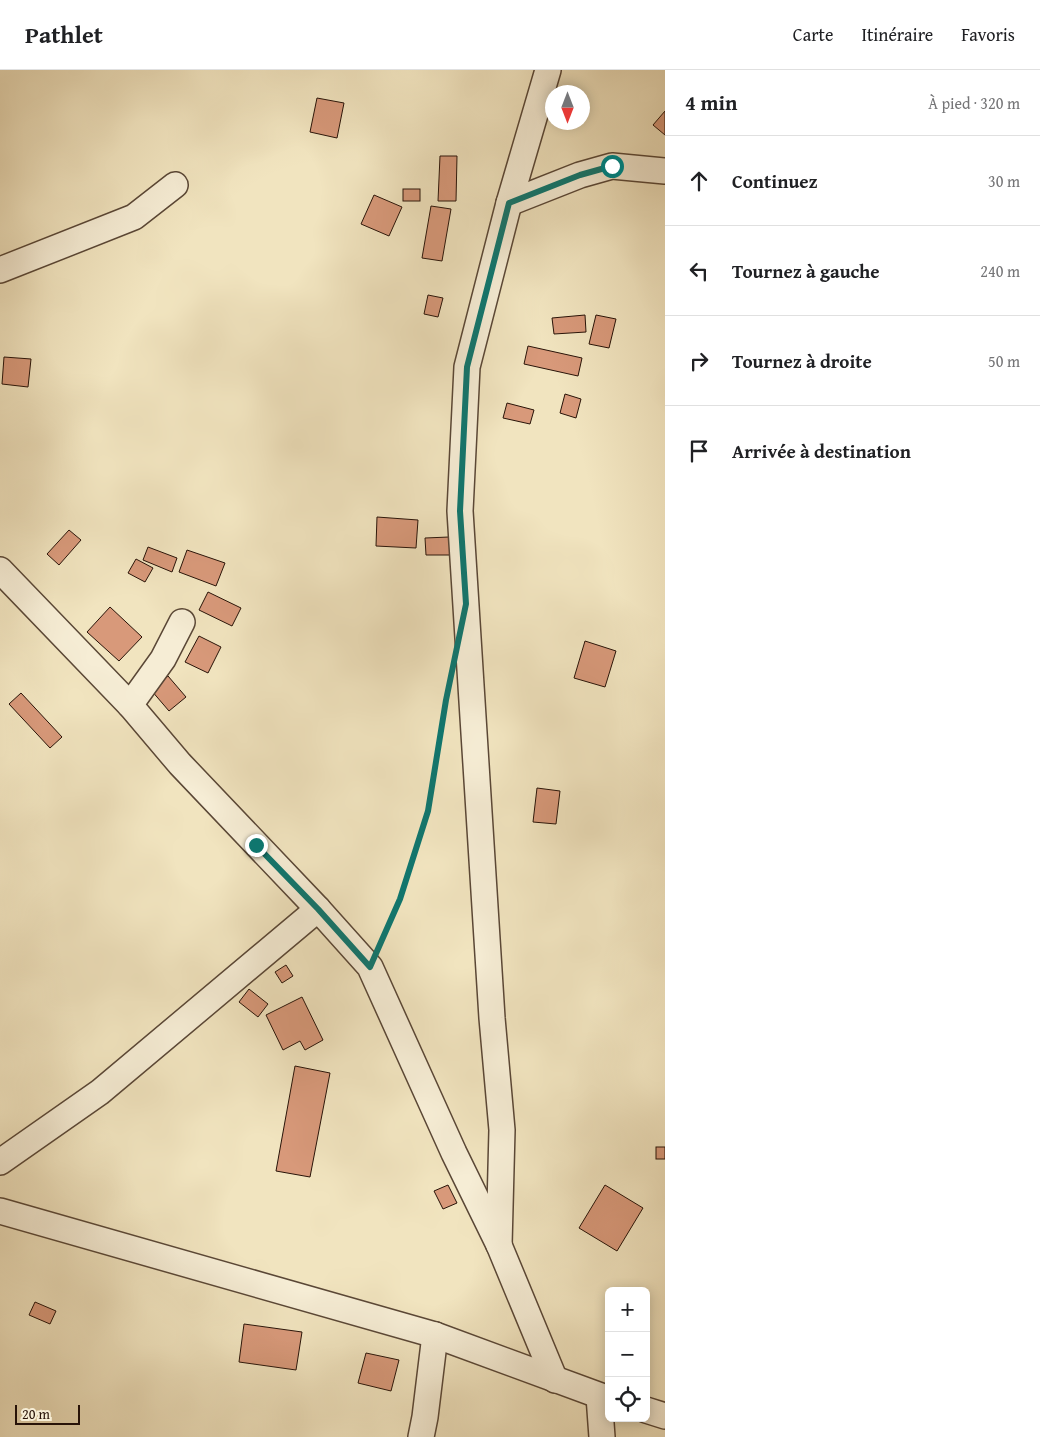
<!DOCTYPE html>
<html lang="fr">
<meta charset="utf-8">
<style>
body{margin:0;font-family:"Gentium Book Plus",serif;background:#f6f6f6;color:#202124}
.controls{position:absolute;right:15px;bottom:15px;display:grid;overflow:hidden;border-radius:8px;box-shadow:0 2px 12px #0003}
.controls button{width:45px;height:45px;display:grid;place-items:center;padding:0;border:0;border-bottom:1px solid #e0e0e0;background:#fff;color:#202124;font:25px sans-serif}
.compass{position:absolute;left:545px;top:15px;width:45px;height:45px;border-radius:50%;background:#fff;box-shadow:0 2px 12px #0003;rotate:180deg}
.scale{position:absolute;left:15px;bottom:12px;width:65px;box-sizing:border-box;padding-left:5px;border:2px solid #281308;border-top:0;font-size:14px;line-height:18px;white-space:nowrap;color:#281308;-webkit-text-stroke:4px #f6edd5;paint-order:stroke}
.stop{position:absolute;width:15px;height:15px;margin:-11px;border:4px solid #0f766e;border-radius:50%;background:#fff}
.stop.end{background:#0f766e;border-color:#fff;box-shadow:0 1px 5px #0008}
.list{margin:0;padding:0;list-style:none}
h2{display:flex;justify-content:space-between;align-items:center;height:65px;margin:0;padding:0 20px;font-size:21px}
h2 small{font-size:16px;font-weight:400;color:#757577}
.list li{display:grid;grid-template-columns:32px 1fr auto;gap:15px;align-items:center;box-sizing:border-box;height:90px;padding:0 20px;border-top:1px solid #e0e0e0}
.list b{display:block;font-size:19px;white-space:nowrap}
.list em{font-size:16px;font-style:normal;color:#757577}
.icon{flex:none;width:28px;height:28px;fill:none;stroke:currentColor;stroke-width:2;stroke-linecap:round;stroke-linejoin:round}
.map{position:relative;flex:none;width:665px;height:1367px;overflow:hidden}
header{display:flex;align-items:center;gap:30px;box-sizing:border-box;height:70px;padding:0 25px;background:#fff;border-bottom:1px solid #e0e0e0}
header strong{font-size:24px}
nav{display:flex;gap:28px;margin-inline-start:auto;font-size:18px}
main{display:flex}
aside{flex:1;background:#fff}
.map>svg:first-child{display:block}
.building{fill:#d8997a;stroke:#281308}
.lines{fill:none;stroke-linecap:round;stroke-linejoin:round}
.minor-casing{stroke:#5a4736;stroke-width:28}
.path{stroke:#281308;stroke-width:3;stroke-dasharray:4 2.5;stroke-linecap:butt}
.minor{stroke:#f6edd5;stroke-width:25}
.route{stroke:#0f766e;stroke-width:6}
</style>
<header>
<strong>Pathlet</strong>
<nav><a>Carte</a><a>Itinéraire</a><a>Favoris</a></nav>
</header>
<main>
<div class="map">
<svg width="665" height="1367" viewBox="0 0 665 1367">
<rect width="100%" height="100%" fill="#f1e4bf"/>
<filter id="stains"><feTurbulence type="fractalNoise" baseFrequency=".004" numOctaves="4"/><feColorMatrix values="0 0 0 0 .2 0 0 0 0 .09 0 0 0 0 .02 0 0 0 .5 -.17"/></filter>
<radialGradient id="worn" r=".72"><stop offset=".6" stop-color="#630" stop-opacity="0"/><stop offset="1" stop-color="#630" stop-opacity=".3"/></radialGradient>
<g class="building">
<polygon points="317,28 344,33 337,68 310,62"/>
<polygon points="665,41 665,65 653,55"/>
<polygon points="440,86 457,86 456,131 438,131"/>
<rect x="403" y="119" width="17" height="12"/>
<polygon points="374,125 402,137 389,166 361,154"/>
<polygon points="431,136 451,139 442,191 422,188"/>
<polygon points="428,225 443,228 438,247 424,244"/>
<polygon points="585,245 586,262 554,264 552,248"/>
<polygon points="596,245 616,249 609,278 589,274"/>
<polygon points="528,276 582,288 578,306 524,294"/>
<polygon points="4,287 31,289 28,317 2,314"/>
<polygon points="565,324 581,329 576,348 560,343"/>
<polygon points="507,333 534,340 530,354 503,348"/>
<polygon points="377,447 418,450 416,478 376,476"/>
<polygon points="69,460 81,470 59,495 47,484"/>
<polygon points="449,467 450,485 426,485 425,468"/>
<polygon points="148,477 177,488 172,502 143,490"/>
<polygon points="187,480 225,493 216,516 179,502"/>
<polygon points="136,489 153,498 145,512 128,503"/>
<polygon points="208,522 241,538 232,556 199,540"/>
<polygon points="110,537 142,567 119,591 87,562"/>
<polygon points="199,566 221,577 208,603 185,592"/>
<polygon points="585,571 616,581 605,617 574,608"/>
<polygon points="168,606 186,627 169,641 151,620"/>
<polygon points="21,623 62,667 50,678 9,634"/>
<polygon points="537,718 560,721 556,754 533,752"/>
<polygon points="286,895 293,906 282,913 275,902"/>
<polygon points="249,919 268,934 258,947 239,932"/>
<polygon points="302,927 323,970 305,980 300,971 283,980 266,945"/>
<polygon points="295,996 330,1003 310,1107 276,1101"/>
<rect x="656" y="1077" width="9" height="12"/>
<polygon points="448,1115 457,1133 443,1139 434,1121"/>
<polygon points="605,1115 643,1138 617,1181 579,1158"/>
<polygon points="35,1232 56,1241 50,1254 29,1245"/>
<polygon points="244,1254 302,1262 296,1300 239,1292"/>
<polygon points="366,1283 399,1290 391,1321 358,1313"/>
</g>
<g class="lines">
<g class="minor-casing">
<g id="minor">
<polyline points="509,133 580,105 612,96 665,101"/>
<polyline points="0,200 134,147 175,115"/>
<polyline points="0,500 130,635 180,694 318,839 370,897 454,1083 499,1175 555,1310"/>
<polyline points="130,635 163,589 182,552"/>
<polyline points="0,1092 100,1022 318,839"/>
<polyline points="0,1141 435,1265 609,1329"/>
<polyline points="499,1175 502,1060 492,948 460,441 467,297 509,133 548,0"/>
<polyline points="599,1326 602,1367"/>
<polyline points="646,1340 665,1346"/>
<polyline points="421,1367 425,1347 435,1265"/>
</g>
</g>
<polyline class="path" points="380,874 400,829 428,741 447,626"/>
<use href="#minor" class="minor"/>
</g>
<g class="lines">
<polyline class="route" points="256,775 318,839 370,897 400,829 428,741 446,630 466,534 460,441 467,297 509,133 580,105 612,96"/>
</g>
<rect width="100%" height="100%" filter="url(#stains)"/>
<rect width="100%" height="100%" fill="url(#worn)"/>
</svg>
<div class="controls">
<button>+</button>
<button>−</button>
<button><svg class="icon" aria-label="locate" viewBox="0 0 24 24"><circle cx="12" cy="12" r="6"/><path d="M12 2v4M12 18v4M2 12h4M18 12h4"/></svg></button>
</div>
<svg class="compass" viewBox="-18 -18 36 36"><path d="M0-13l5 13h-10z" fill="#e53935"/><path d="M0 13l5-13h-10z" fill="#757577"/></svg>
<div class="scale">20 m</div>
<div class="stop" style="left:612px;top:96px"></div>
<div class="stop end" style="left:256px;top:775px"></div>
</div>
<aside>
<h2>4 min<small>À pied · 320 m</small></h2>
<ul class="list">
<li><svg class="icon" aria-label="ahead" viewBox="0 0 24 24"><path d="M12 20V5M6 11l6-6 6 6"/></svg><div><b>Continuez</b></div><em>30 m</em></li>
<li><svg class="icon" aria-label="left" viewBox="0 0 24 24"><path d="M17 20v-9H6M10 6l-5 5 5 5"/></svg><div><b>Tournez à gauche</b></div><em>240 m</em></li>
<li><svg class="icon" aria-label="right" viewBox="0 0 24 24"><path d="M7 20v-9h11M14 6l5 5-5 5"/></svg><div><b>Tournez à droite</b></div><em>50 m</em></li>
<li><svg class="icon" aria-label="arrive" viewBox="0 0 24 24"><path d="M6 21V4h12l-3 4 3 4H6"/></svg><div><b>Arrivée à destination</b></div></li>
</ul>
</aside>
</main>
